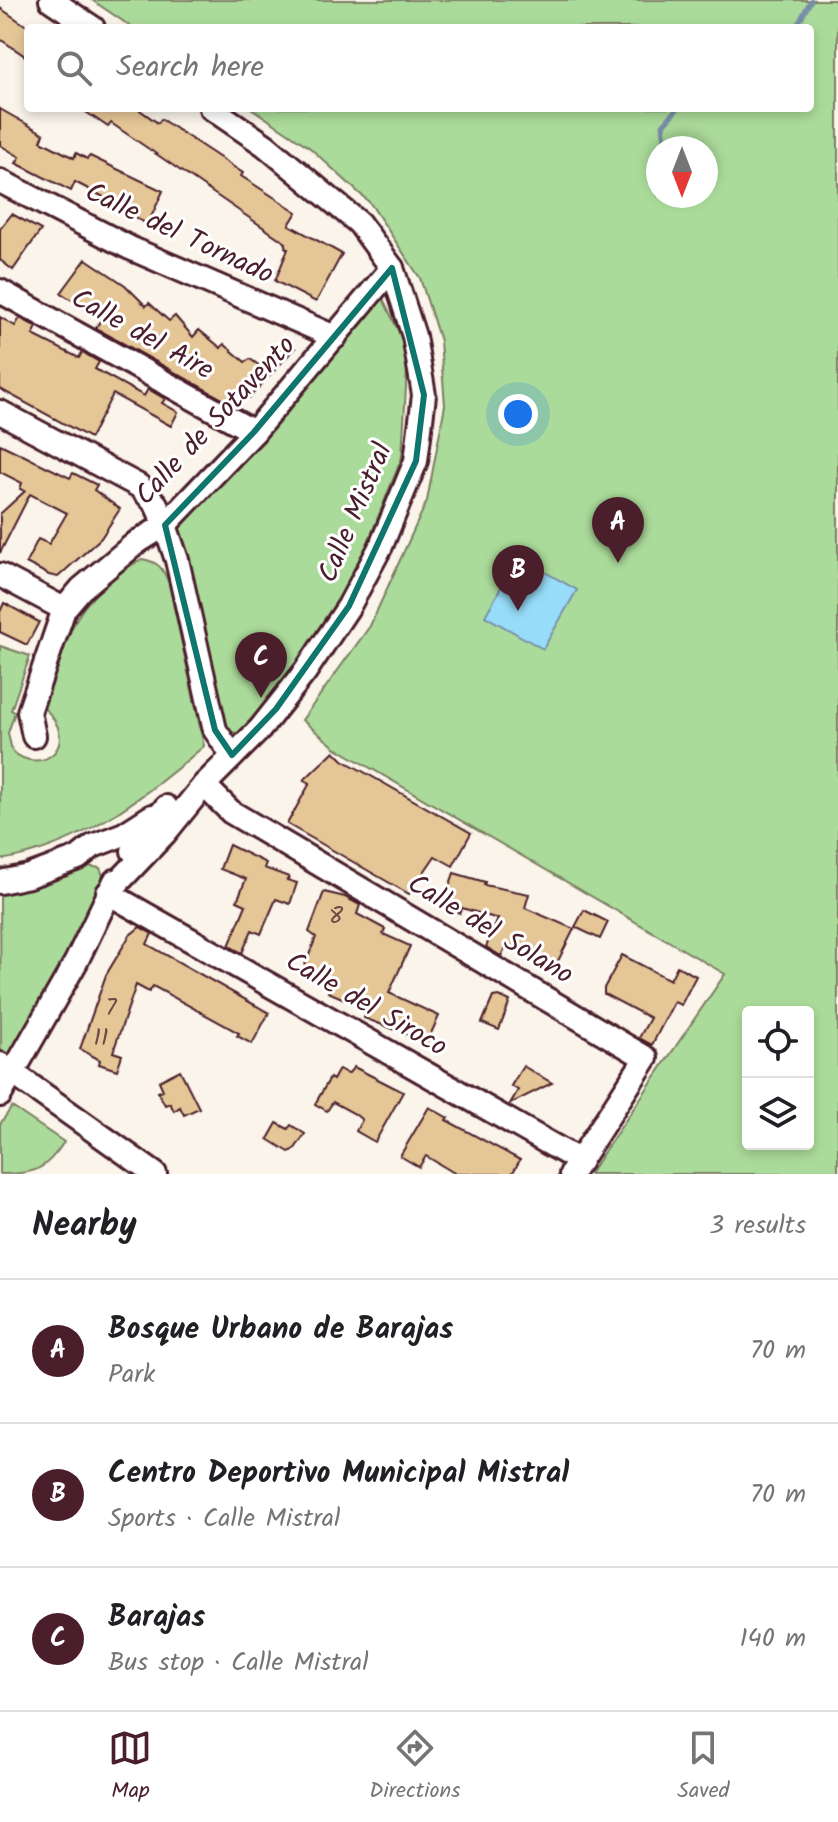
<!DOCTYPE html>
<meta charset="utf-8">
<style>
body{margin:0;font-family:Kalam,sans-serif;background:#f2f2f2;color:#202124}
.controls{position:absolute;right:24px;bottom:24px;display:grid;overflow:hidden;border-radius:8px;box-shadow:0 4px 12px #0003}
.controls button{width:72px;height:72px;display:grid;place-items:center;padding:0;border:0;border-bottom:2px solid #e0e0e0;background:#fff;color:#202124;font:40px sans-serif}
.compass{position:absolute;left:646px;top:136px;width:72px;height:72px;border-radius:50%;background:#fff;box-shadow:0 4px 12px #0003;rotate:180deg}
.you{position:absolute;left:518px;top:414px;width:28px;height:28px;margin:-20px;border:6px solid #fff;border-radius:50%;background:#1a73e8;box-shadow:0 0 0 12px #1a73e833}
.badge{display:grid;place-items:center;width:52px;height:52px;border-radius:50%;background:#4a1f2b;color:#fff;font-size:26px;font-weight:700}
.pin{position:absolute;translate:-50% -66px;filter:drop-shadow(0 2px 4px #0008)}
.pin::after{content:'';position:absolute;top:42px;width:28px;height:24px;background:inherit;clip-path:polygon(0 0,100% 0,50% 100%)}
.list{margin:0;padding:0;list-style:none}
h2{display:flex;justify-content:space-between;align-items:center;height:104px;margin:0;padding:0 32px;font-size:34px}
h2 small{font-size:26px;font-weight:400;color:#757577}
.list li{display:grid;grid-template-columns:52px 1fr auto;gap:24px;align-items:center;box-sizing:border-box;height:144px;padding:0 32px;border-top:2px solid #e0e0e0}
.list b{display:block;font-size:30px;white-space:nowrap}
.list p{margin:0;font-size:26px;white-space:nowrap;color:#757577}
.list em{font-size:26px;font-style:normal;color:#757577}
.icon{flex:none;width:44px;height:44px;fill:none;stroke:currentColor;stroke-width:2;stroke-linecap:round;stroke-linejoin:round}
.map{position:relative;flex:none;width:838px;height:1174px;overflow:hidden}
.search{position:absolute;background:#fff;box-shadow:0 4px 12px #0003;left:24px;right:24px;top:24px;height:88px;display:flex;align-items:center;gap:20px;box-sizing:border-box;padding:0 28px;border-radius:8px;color:#757577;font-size:30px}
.sheet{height:536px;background:#fff}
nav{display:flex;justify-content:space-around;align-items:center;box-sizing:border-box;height:112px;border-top:2px solid #e0e0e0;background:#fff;font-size:22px;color:#757577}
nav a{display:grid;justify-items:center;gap:4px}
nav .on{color:#4a1f2b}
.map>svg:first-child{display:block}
.green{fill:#abdb9a;stroke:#7a7d62;stroke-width:2;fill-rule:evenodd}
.water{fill:#97dcf9;stroke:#7890a7;stroke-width:2}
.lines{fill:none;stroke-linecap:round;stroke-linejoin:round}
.stream{stroke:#7890a7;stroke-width:5}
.building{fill:#e4c697;stroke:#4a1f2b;stroke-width:2}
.minor-casing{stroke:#4a1f2b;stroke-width:28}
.minor{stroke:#fff;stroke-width:22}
.marked{fill:none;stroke:#0f766e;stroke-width:6;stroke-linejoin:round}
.labels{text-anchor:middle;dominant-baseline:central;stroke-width:6;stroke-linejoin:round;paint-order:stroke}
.number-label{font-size:24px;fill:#704946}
.street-label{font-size:28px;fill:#4a1f2b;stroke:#fff}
</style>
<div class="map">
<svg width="838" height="1174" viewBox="0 0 838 1174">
<rect width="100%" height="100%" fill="#faf4ea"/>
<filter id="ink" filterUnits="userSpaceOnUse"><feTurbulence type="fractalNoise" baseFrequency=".0125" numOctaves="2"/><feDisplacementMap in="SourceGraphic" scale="16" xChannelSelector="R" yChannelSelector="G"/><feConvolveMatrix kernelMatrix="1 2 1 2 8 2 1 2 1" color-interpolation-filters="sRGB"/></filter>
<g filter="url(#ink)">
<g class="green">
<path d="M92,0H838V1174H589L725,974L336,748L302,720L370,626L427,501L445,405L440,341L420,278L370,203L309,147L251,108H810V28H133ZM658,148H706V196H658ZM748,1012H808V1144H748Z"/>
<polygon points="377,286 408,351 402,457 343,605 277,697 242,734 225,731 165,525"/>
<path d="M142,559C159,562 163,568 169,584L204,746C146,796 79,848 0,860V646L30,656L11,710L15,712L8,733L12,751C43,778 83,743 43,707C54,678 62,645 77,618C90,595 119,572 142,559Z"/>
<polygon points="86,866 100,868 105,881 55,984 16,1054 1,1055 0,893 34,885"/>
<path d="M12,1107L64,1142C45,1171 34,1174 0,1174V1124Z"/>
</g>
<polygon class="water" points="518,557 577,590 543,649 485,616"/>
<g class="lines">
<g class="stream">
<polyline points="745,28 763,28"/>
<polyline points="796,28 811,0"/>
<polyline points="666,148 663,125 678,108"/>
</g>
</g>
<g class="building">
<polygon points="0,8 28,27 28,58 0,39"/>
<polygon points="80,108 137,108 158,123 161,119 243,173 241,176 297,212 289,225 342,254 316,302 275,281 288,249 285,247 286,243 111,123 108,127"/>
<polygon points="0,109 44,134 41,141 74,158 76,153 87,159 90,156 163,191 148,224 108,206 111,201 75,182 71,191 16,163 20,157 0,145"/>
<polygon points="12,214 41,230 13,270 0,260 0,229"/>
<polygon points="86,259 125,285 146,306 149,303 169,321 175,316 193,337 199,330 221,348 224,344 245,362 250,359 260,366 286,339 295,348 249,398 238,391 228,402 96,328 101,319 61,293"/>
<polygon points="0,317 15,326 20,318 37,327 33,335 79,358 82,352 99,362 95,369 144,396 148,389 165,399 162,403 178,412 171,426 113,394 90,438 0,389"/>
<polygon points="0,444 70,478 73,473 97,485 94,490 120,509 101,538 58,577 49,575 26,563 38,539 49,544 67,513 30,494 0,553 0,514 25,491 20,489 22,483 0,472"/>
<polygon points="4,603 39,622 27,645 0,632 0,612"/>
<polygon points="334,751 343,760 471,833 453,866 435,856 409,894 287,824 310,783 304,780"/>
<polygon points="229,845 266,863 264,868 289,877 287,880 297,883 290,904 276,899 261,934 252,930 242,953 229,946 246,905 237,901 246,879 220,869"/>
<polygon points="454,873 485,882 484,885 529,894 525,908 574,929 556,965 524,949 522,952 507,944 501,956 486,947 498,919 462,908 460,913 442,907"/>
<polygon points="324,892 345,897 360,905 357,914 385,929 383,934 410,946 389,993 439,1016 427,1042 364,1018 368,1009 328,992 331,985 302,973 316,937 309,932"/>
<polygon points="584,910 608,922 600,939 575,927"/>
<polygon points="140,927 152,934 147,944 269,1013 252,1044 237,1036 239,1033 153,986 149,992 136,985 113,1052 122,1055 117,1070 99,1064 100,1060 80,1049 106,975 130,935"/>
<polygon points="622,955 670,980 677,966 696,976 681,1005 674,1002 652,1045 639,1038 650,1018 604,994 604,988"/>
<polygon points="499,996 510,1001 499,1030 482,1023 493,997"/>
<polygon points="523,1066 552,1083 510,1104 518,1090 511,1086"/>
<polygon points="354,1067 403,1092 375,1142 356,1131 362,1120 355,1114 333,1102 327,1111 315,1104 330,1078 333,1080 339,1069 348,1074"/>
<polygon points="180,1070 199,1108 184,1115 180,1107 174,1111 170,1103 165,1105 158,1092 163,1090 159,1081"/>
<polygon points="429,1107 448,1118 446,1120 520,1160 512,1174 456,1174 426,1156 419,1167 400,1156"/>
<polygon points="277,1123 288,1129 291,1125 305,1134 294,1150 289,1152 268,1139"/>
</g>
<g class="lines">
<g class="minor-casing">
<g id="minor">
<polyline points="51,0 93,28"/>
<polyline points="0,181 130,248 335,337"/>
<polyline points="0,291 254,432"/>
<polyline points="0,412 139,486 156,504 165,525 177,560 215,730 232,755"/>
<polyline points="0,575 64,609"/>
<polyline points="34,736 29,712 64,609 81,589 136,543 165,525 254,432 392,268"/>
<polyline points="204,785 231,812 646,1058 571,1174"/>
<polyline points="133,851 166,807"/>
<polyline points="0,882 29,876 78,858 93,846 124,834 152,816"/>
<polyline points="108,893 165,833 204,785 260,729 305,672 349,606 381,546 416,461 424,395 414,336 392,268 359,223 265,145 211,108"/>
<polyline points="108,893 580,1161"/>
<polyline points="0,1064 155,1174"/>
<polyline points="0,1095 76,962 115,881"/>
</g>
</g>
<use href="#minor" class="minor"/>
</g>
</g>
<path class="marked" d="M392,268L424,395L416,461L349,606L276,709L232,755L215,730L165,525L254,432Z"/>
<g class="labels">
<g class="number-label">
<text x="336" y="916">8</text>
<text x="111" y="1008">7</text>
<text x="101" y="1038">11</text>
</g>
<g class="street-label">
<text transform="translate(179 234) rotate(25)">Calle del Tornado</text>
<text transform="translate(142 335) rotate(29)">Calle del Aire</text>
<text transform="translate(216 421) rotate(-47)">Calle de Sotavento</text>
<text transform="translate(356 513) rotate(-67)">Calle Mistral</text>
<text transform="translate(490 930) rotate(31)">Calle del Solano</text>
<text transform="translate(366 1005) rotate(30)">Calle del Siroco</text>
</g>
</g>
</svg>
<div class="controls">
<button><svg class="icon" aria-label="locate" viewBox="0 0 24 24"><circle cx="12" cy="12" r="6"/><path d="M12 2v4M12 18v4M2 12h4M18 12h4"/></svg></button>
<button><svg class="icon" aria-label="layers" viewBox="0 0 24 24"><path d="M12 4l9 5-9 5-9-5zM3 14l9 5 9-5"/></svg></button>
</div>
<svg class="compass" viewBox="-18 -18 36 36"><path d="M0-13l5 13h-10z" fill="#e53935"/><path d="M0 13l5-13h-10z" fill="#757577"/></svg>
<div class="you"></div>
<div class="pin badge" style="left:618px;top:563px">A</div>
<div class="pin badge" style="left:518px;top:611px">B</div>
<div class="pin badge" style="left:261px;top:698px">C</div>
<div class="search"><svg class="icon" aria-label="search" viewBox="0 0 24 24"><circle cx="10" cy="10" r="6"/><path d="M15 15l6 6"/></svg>Search here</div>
</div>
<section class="sheet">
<h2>Nearby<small>3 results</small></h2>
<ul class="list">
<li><span class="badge">A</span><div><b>Bosque Urbano de Barajas</b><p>Park</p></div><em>70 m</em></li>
<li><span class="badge">B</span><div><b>Centro Deportivo Municipal Mistral</b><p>Sports · Calle Mistral</p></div><em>70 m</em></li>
<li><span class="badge">C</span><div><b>Barajas</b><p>Bus stop · Calle Mistral</p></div><em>140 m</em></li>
</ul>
</section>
<nav>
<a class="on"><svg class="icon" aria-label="map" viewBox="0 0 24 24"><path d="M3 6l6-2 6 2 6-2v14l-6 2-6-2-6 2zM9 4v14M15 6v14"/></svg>Map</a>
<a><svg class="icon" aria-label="directions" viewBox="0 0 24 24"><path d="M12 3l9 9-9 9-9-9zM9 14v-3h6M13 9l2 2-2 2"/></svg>Directions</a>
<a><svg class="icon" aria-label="saved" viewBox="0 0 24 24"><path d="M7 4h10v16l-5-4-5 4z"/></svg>Saved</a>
</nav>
